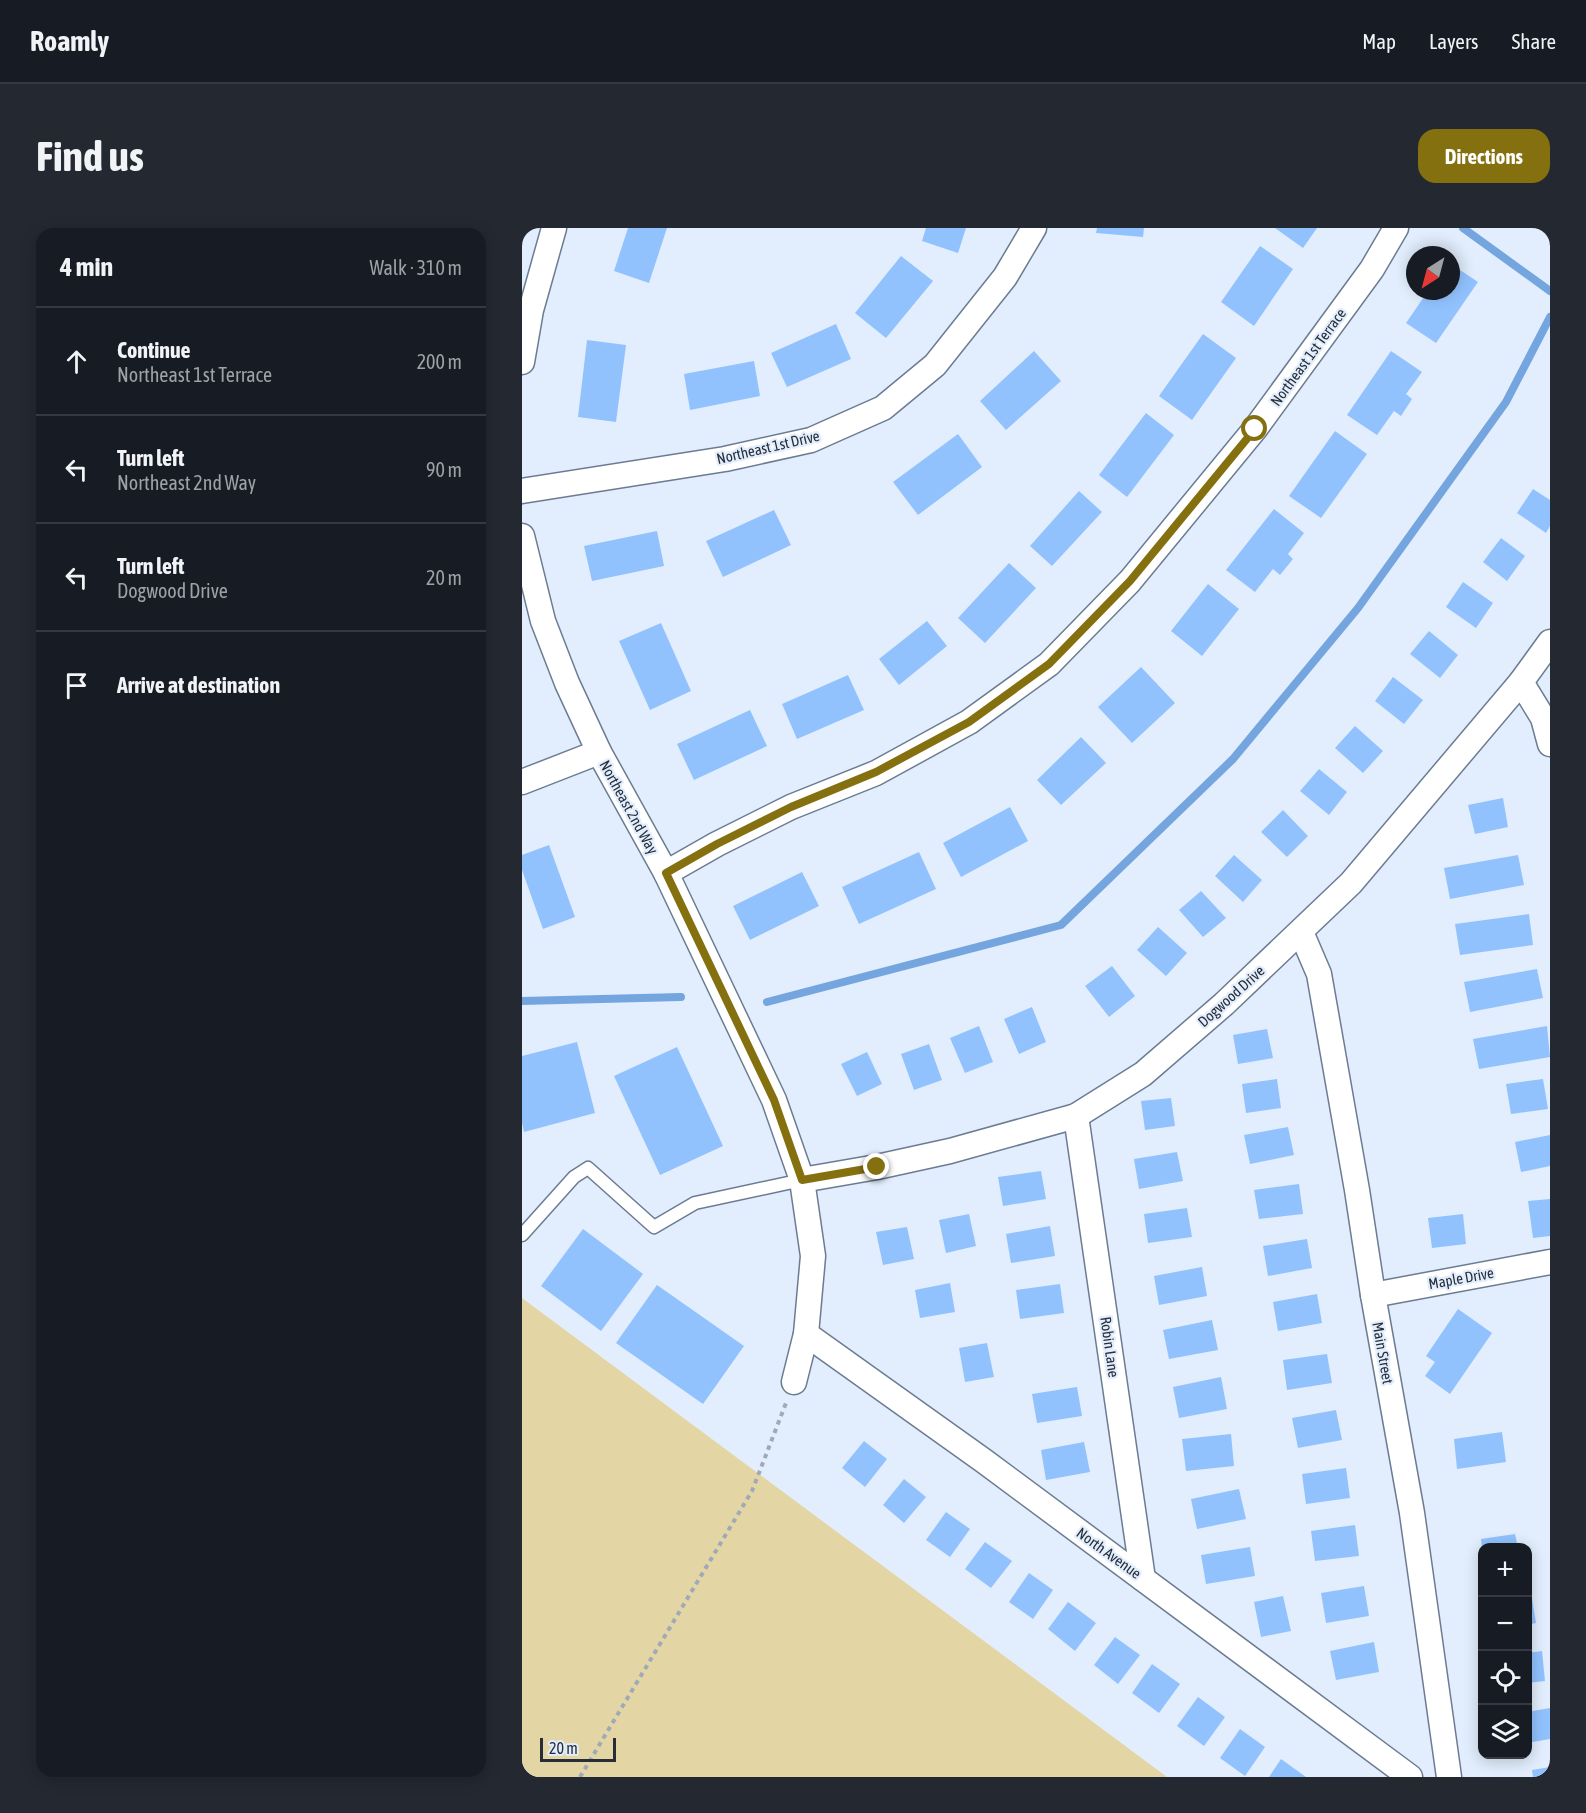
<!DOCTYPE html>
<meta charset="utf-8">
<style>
body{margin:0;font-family:"Asap Condensed",sans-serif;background:#242831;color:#f1f3f6}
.controls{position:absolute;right:18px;bottom:18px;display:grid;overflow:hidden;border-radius:12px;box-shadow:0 3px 15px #0003}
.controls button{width:54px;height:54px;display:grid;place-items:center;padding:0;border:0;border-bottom:2px solid #363941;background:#171b24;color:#f1f3f6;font:30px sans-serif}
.compass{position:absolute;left:884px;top:18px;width:54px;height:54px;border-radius:50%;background:#171b24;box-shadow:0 3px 15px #0003;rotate:216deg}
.scale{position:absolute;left:18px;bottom:15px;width:76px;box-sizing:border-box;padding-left:6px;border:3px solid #272e38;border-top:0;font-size:16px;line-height:21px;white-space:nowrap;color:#272e38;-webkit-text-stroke:4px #e2eefd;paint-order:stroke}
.stop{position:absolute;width:18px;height:18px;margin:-14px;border:4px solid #85700f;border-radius:50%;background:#fff}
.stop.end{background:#85700f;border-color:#fff;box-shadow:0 2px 6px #0008}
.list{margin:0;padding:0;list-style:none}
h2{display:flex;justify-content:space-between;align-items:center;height:78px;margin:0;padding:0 24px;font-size:26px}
h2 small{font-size:20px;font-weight:400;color:#9ea1a6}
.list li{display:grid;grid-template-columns:39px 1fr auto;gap:18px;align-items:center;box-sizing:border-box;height:108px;padding:0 24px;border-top:2px solid #363941}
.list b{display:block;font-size:22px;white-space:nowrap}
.list p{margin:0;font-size:20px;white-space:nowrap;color:#9ea1a6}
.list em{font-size:20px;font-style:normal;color:#9ea1a6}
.icon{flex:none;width:33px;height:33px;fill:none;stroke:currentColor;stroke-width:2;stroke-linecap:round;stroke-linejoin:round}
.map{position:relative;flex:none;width:1028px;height:1549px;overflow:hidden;border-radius:18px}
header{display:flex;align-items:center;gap:36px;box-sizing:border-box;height:84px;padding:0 30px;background:#171b24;border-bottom:2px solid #363941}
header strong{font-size:28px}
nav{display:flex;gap:33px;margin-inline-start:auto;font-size:21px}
.intro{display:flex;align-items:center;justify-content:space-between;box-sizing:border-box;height:144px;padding:0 36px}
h1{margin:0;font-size:42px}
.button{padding:15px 27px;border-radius:18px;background:#85700f;color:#fff;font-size:21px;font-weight:700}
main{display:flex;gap:36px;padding:0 36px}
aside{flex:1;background:#171b24;border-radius:18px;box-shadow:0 3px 15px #0003}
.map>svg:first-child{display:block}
.green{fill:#e4d6a4}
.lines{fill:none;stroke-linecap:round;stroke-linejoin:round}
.stream{stroke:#75a5df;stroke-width:8}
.building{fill:#91c2fe}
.lane-casing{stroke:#6b7c92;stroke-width:15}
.street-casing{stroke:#6b7c92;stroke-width:27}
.path{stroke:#9fa9b7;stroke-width:4;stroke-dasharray:4.5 4.5;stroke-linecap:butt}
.lane{stroke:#fff;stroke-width:12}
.street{stroke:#fff;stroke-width:24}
.route{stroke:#85700f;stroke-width:8}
.labels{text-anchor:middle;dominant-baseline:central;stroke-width:4.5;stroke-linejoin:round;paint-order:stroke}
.street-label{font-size:15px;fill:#272e38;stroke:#e2eefd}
</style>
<header>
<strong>Roamly</strong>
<nav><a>Map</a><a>Layers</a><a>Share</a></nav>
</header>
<div class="intro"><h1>Find us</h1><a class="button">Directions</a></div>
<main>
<aside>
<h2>4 min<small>Walk · 310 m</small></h2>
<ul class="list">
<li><svg class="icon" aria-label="ahead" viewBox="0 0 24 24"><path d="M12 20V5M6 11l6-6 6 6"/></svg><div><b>Continue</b><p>Northeast 1st Terrace</p></div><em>200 m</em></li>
<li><svg class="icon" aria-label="left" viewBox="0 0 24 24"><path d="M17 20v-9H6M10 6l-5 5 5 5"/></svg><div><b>Turn left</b><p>Northeast 2nd Way</p></div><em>90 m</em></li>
<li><svg class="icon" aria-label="left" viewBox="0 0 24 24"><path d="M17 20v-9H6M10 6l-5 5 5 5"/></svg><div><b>Turn left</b><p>Dogwood Drive</p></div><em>20 m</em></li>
<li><svg class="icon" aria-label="arrive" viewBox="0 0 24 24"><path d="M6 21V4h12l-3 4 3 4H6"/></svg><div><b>Arrive at destination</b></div></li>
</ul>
</aside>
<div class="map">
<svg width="1028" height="1549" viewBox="0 0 1028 1549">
<rect width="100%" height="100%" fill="#e2eefd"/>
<polygon class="green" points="0,1070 645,1549 0,1549"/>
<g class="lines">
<g class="stream">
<polyline points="941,0 1028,63"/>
<polyline points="0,773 159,769"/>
<polyline points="245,774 539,697 711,531 836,380 984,174 1028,89"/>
</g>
</g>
<g class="building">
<polygon points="106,0 145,0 127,55 92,43"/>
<polygon points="404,0 444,0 436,25 400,13"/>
<polygon points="575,0 622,0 621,9 574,5"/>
<polygon points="753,0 795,0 781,20"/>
<polygon points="738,18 771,41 732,98 699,74"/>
<polygon points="379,28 411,53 364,110 333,85"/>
<polygon points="929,36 956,54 914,115 884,95 906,63 929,63"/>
<polygon points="314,96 329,131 265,159 249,125"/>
<polygon points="681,106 714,130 670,192 637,168"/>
<polygon points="65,112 104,117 94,194 56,189"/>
<polygon points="512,123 539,153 484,202 458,173"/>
<polygon points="869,123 900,144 884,166 890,171 879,188 872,183 855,207 825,187"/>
<polygon points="232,133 238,168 168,182 162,146"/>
<polygon points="624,185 652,207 605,269 577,247"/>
<polygon points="813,203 845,226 799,290 767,268"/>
<polygon points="436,206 460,239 396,287 371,254"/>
<polygon points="1011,261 1028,272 1028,298 1024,305 995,285"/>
<polygon points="557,263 580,284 530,338 508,318"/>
<polygon points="752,281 782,305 766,326 771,331 758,347 751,341 733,364 704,342"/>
<polygon points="252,282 269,317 201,349 184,313"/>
<polygon points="135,303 142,338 70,353 62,318"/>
<polygon points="979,310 1003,328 985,353 961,334"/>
<polygon points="487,335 514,360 463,415 436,390"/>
<polygon points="941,354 971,375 954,400 924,379"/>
<polygon points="686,356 717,381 680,428 649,403"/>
<polygon points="405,393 425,418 377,457 357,431"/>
<polygon points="139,395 169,463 128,482 97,413"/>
<polygon points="907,403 936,427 918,450 888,426"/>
<polygon points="619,439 653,475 610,515 576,479"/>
<polygon points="326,447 342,482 275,511 260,476"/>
<polygon points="871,449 901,472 882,496 853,473"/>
<polygon points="228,482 245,518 172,552 155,516"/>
<polygon points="833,498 861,523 841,545 813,520"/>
<polygon points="559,509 584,535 539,577 515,552"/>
<polygon points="797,541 825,564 807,587 778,563"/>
<polygon points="981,570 986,599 953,606 946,577"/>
<polygon points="488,579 506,613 439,649 421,615"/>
<polygon points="761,582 786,608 765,629 739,604"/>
<polygon points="27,617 53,689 21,701 0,642 0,627"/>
<polygon points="397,624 414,661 337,696 320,659"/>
<polygon points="712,627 740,652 721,674 693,648"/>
<polygon points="996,627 1002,657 928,671 922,640"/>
<polygon points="280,644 297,678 228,712 211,678"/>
<polygon points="679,663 704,690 681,709 657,682"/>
<polygon points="1007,686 1011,717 938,727 933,696"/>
<polygon points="636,699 665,725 644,748 615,722"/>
<polygon points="590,738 613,768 587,789 563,758"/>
<polygon points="1015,741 1021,770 948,784 942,754"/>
<polygon points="510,779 524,814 497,826 482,791"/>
<polygon points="457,798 471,834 443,845 428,810"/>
<polygon points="1025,798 1028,829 957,841 951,811"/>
<polygon points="745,801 751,830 716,836 711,807"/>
<polygon points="55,814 73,885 2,904 0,895 0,828"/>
<polygon points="407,816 420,852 392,862 379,826"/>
<polygon points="155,819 201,918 138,947 92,848"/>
<polygon points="345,824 360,856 335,868 319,836"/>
<polygon points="755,851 759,880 724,885 720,856"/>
<polygon points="1021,851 1026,881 989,886 984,856"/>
<polygon points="649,870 653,898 623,902 619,873"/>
<polygon points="766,899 772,927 728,936 722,907"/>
<polygon points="1028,907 1028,938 999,944 993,914"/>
<polygon points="655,924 661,953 617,961 612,931"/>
<polygon points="519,943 524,971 481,978 476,949"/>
<polygon points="777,956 781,986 737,991 732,962"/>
<polygon points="1028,971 1028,1008 1011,1010 1006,973"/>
<polygon points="665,980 670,1009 626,1015 622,986"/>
<polygon points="447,986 454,1018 424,1025 417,992"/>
<polygon points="941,986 944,1016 910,1020 906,990"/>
<polygon points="528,998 533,1028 489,1035 484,1006"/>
<polygon points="385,999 392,1031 361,1037 354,1004"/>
<polygon points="61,1001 121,1046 79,1103 19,1058"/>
<polygon points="785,1011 790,1040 746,1048 741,1018"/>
<polygon points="680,1039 685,1068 637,1077 632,1048"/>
<polygon points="428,1055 433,1084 398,1090 393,1062"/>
<polygon points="538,1056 542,1085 498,1091 494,1062"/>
<polygon points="135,1057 222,1118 181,1176 94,1115"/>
<polygon points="795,1066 800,1095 756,1103 751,1074"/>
<polygon points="936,1081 970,1105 928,1166 903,1148 913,1134 904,1128"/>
<polygon points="690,1092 696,1122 647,1131 641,1102"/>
<polygon points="465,1115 472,1149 443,1154 437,1120"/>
<polygon points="805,1126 810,1155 765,1162 761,1132"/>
<polygon points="699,1149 705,1181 657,1190 651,1159"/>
<polygon points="555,1159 560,1188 515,1195 510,1166"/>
<polygon points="814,1182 820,1212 776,1220 770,1190"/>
<polygon points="980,1204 984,1234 935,1241 932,1211"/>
<polygon points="709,1206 712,1238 664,1243 660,1211"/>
<polygon points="342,1213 365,1231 343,1259 320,1240"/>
<polygon points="562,1214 568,1244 524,1252 519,1222"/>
<polygon points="824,1240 828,1270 784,1276 780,1246"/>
<polygon points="382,1251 404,1269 382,1295 361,1277"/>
<polygon points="717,1261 724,1291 675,1301 669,1271"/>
<polygon points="424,1284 448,1301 428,1329 404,1312"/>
<polygon points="833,1297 837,1328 793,1333 789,1303"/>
<polygon points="993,1306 996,1320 960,1320 959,1311"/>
<polygon points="463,1314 490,1333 469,1360 443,1341"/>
<polygon points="728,1319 733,1348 684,1356 679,1327"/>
<polygon points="507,1345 531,1362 511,1391 487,1374"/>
<polygon points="842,1358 847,1388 804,1395 799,1365"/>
<polygon points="1009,1365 1014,1395 1005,1397 1005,1366"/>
<polygon points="761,1368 769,1403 739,1409 732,1374"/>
<polygon points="546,1374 574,1395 553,1423 526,1401"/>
<polygon points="593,1409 618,1427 596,1456 572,1437"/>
<polygon points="852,1414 857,1444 814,1452 808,1423"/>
<polygon points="1020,1423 1023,1453 1005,1455 1005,1425"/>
<polygon points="630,1436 658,1456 637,1485 610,1465"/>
<polygon points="676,1469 703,1489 682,1518 655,1498"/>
<polygon points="1028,1480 1028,1511 1005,1515 1005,1484"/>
<polygon points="718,1501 743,1519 723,1548 698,1530"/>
<polygon points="759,1531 784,1549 747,1549"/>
<polygon points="1028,1539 1028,1549 1011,1549 1010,1542"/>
</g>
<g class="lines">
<g class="lane-casing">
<polyline id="lane" points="0,1007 52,949 66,940 132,999 173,975 280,952"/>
</g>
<g class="street-casing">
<g id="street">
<polyline points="0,134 9,82 32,0"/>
<polyline points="0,263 203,231 289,212 361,180 413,137 483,49 512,0"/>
<polyline points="0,308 21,393 45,455 77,524 144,645 252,872 280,952 291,1028 284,1106 272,1154"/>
<polyline points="999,454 1021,490 1028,516"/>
<polyline points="0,554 77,524"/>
<polyline points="144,645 195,616 269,579 354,545 447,494 527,436 608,353 733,201 850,41 874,0"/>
<polyline points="779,704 797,746 835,962 851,1067 890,1285 927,1549"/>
<polyline points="554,888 621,1351"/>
<polyline points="280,952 355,939 428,923 554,888 621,846 702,776 829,655 999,454 1028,414"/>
<polyline points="851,1067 1028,1034"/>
<polyline points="284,1106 462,1233 888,1549"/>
</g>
</g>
<polyline class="path" points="58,1549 230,1263 264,1175"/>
<use href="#lane" class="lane"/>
<use href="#street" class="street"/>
</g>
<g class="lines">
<polyline class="route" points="355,939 280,952 252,872 144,645 195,616 269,579 354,544 447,494 527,436 608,353 733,201"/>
</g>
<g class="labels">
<g class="street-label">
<text transform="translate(786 129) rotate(-54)">Northeast 1st Terrace</text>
<text transform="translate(246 219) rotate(-13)">Northeast 1st Drive</text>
<text transform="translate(107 579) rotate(61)">Northeast 2nd Way</text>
<text transform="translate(709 768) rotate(-42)">Dogwood Drive</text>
<text transform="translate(939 1050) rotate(-10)">Maple Drive</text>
<text transform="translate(588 1119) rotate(82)">Robin Lane</text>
<text transform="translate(861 1125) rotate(80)">Main Street</text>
<text transform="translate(587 1325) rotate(36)">North Avenue</text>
</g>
</g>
</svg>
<div class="controls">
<button>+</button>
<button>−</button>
<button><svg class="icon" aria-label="locate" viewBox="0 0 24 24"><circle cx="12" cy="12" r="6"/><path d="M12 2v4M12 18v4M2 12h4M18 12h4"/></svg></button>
<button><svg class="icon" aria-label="layers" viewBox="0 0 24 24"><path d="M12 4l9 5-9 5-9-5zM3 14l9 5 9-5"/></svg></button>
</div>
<svg class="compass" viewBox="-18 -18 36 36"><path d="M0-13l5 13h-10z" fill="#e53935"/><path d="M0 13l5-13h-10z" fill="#9ea1a6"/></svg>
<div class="scale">20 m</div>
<div class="stop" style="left:733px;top:201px"></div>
<div class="stop end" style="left:355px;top:939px"></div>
</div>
</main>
